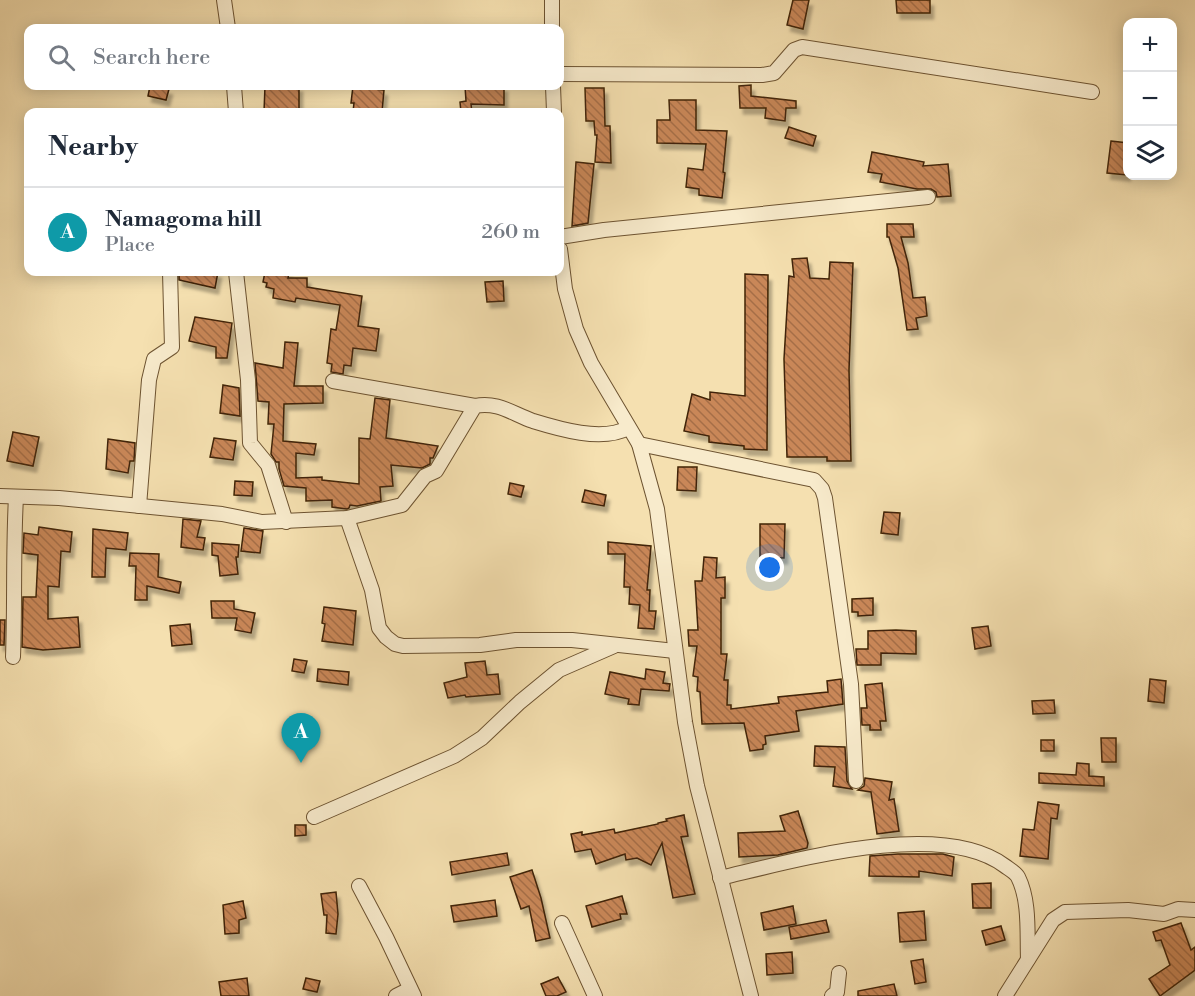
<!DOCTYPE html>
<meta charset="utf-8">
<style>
body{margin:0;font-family:"Libre Bodoni",serif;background:#f2f2f3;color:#1f2937}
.controls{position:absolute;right:18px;top:18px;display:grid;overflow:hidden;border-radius:12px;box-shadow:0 3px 15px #0003}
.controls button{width:54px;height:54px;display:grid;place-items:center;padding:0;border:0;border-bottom:2px solid #e0e1e3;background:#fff;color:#1f2937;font:30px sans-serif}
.you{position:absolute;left:770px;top:568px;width:21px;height:21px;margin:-15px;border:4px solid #fff;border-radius:50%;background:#1a73e8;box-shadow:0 0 0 9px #1a73e833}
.badge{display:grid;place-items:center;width:39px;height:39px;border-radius:50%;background:#8f2418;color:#fff;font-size:20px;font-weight:700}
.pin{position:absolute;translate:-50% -50px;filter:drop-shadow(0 2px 3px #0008)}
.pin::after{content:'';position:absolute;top:32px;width:21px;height:18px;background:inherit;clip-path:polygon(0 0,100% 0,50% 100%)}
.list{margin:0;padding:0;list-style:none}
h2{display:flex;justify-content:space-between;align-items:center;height:78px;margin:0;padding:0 24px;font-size:26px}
h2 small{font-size:20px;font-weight:400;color:#747a83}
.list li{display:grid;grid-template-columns:39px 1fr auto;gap:18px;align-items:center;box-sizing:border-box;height:90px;padding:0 24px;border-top:2px solid #e0e1e3}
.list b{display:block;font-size:22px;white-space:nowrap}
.list p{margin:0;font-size:20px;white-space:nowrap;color:#747a83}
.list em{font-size:20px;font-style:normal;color:#747a83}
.icon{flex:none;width:33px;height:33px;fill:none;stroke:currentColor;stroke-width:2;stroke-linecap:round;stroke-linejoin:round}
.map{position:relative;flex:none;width:1195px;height:996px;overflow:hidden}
.search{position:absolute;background:#fff;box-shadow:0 3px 15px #0003;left:24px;top:24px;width:540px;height:66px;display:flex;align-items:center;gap:15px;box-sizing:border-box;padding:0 21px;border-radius:12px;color:#747a83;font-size:22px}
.panel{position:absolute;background:#fff;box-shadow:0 3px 15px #0003;left:24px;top:108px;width:540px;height:168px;border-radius:12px}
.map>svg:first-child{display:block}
.building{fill:url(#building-back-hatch);stroke:#402407;stroke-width:1.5;filter:url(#shadow)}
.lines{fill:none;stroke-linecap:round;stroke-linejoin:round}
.minor-casing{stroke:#6d5331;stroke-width:16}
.minor{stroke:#f8ebcc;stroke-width:14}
</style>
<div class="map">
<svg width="1195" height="996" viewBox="0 0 1195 996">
<defs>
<pattern id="building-back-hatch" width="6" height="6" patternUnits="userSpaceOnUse" patternTransform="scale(1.5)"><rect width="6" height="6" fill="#c98758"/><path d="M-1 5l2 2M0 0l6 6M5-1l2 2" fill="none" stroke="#a56e47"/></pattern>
<filter id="shadow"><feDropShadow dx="3.5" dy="6" stdDeviation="1.5" flood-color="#0004"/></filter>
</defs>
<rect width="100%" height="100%" fill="#f5e0b0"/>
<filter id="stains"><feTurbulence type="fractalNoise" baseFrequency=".00333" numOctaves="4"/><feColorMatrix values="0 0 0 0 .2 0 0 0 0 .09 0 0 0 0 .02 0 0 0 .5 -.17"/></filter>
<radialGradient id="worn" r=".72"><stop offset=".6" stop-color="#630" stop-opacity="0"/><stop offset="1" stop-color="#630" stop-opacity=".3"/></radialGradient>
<g class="building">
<polygon points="793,0 809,0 803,29 787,25"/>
<polygon points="896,0 930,0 930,13 897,13"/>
<polygon points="751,85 751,96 796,101 796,108 786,108 785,121 765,118 766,108 740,108 739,86"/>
<polygon points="150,86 169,89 166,100 148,96"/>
<polygon points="265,86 299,86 299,112 264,112"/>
<polygon points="353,86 365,86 365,88 384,90 382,112 353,112 354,103 351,103"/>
<polygon points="465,86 504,86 504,105 471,104 472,112 461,112 460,102 466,101"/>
<polygon points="585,88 604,88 605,126 610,126 611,163 595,162 597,135 595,135 594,121 586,121"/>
<polygon points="669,100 696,100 696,130 727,131 723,172 725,173 722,198 699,195 699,189 686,187 688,168 703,170 706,144 657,143 657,120 670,120"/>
<polygon points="789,127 816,136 813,146 785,138"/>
<polygon points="1111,141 1128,143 1127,175 1107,173"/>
<polygon points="872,152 924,162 923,166 948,164 951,196 937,197 936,192 931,189 917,189 880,182 882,174 868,172"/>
<polygon points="576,162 594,164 588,223 572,226"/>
<polygon points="887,224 913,224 914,237 901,237 908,263 913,298 925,297 927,316 916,318 918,329 907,330 898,268 889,237 887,237"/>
<polygon points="807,258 810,278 829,279 830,262 853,263 849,370 851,461 827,461 827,457 787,457 784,359 789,276 794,277 792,259"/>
<polygon points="179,272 218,272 215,288 179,280"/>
<polygon points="265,272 289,272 288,278 307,278 307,287 362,296 358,326 379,329 376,351 353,348 351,366 344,365 343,374 331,372 332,364 327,363 331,329 336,330 340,305 296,298 295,302 273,298 274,289 266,287 267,283 263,282"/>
<polygon points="745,274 768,275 767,450 744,449 744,446 709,442 709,436 684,431 692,394 710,400 710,392 745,396"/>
<polygon points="503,281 504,301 487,302 485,282"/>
<polygon points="195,317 232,323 227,358 216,358 216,347 189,341"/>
<polygon points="285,342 298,343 294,386 323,386 323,403 284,404 283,441 316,444 314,455 296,453 296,478 322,477 322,480 359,484 359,438 370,439 375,398 390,400 386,438 438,446 433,458 430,458 430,464 422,468 391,465 393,486 380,487 381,501 357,506 350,505 349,508 347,509 332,507 332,500 306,501 306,488 284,486 279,469 279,462 276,462 271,454 274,424 268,424 269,402 258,401 255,363 283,368"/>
<polygon points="223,385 239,388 240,416 220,413"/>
<polygon points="13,432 39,437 33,466 7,461"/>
<polygon points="214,438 236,441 233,460 210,457"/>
<polygon points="108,439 135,443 134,461 130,461 128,473 106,469"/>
<polygon points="678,467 697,467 696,491 677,490"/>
<polygon points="235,481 253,482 252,496 234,495"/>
<polygon points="510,483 524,486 521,497 508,494"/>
<polygon points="585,490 606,495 604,506 582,502"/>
<polygon points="884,512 900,513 898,535 881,533"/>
<polygon points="183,519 201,521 197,537 205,538 203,550 181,547"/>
<polygon points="760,524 785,524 784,558 760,557"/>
<polygon points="39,527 72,532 70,552 61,551 59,587 48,586 48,619 78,617 80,647 43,650 22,647 23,597 36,597 38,555 23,553 24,533 38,535"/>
<polygon points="244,528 263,531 260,553 241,551"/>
<polygon points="93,529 128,533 126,550 106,548 105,577 92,577"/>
<polygon points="608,542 651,546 647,590 650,590 649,611 656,611 654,629 638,628 640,605 629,604 630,587 624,587 625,554 608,554"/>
<polygon points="212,543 239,545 238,557 236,557 238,574 220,576 218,556 212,555"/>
<polygon points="130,553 159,554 158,577 181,582 179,593 147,586 147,600 135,600 136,566 129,566"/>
<polygon points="704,557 717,558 716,578 725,577 725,598 721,598 721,654 727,654 724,680 728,680 727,705 731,705 731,709 779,703 778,697 828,692 827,681 841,679 843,704 796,711 799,731 765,736 766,744 763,745 763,749 750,751 744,723 702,724 700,692 697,691 698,677 693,676 697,646 689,646 688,630 698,630 695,581 702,581"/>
<polygon points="873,598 873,615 858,616 858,612 852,612 852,599"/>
<polygon points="211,601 234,601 234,609 255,613 251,633 235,630 237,618 212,618"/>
<polygon points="324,607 356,611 353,645 322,641 325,624 322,623"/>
<polygon points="0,620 5,620 4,645 0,645"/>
<polygon points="190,624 192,644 172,646 170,626"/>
<polygon points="988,626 991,646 975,649 972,628"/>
<polygon points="896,630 916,631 916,654 881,653 881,665 857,665 856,649 868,649 868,631"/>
<polygon points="294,659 307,661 304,673 292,671"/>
<polygon points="485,661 487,675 498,674 500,694 466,697 465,695 448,698 444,683 467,677 465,663"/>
<polygon points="318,669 349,672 348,685 317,681"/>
<polygon points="646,669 665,672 663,683 670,684 669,691 641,689 639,705 628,704 629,699 605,694 610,672 645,679"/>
<polygon points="1150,679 1166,681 1164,703 1148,701"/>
<polygon points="882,683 886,721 880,721 881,730 870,730 870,725 862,725 861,708 867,708 865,685"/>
<polygon points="1054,700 1055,713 1033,714 1032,701"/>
<polygon points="1101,738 1116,738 1116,762 1102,762"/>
<rect x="1041" y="740" width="13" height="11"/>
<polygon points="815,746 845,747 847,781 852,789 833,786 835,767 814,766"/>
<polygon points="1077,763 1089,764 1089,776 1104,777 1104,786 1039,783 1039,773 1076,775"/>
<polygon points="865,778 892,782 889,800 894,799 899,831 877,834 871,792 858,790 864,786"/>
<polygon points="1038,802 1059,805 1057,819 1051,818 1048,859 1020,856 1023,829 1034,830"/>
<polygon points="798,811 808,843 807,848 778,855 739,857 738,833 785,831 780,816"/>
<polygon points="684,815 688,836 681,837 695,894 673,898 662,843 651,865 637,858 626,860 625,854 596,864 591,849 575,852 571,834 582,832 582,835 614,829 615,833 658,824 658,823 667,821 666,819"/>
<polygon points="295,825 306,825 306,835 295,836"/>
<polygon points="507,853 509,865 452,875 450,862"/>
<polygon points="898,854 943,854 954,857 952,876 919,871 919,877 869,876 870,856"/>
<polygon points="532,870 541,898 550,938 536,941 529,906 521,909 510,877"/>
<polygon points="991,883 991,908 973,908 972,884"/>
<polygon points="336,892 338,914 336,934 326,933 327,915 324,915 321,894"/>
<polygon points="622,896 627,914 620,914 621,919 592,927 586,906"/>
<polygon points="495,900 497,916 454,922 451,906"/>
<polygon points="243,901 246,918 239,920 239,933 225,934 223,905"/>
<polygon points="793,906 796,924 764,930 761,913"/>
<polygon points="924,911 926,940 900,942 898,913"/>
<polygon points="826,920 829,932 791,939 789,927"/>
<polygon points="1181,923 1191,950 1195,947 1195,970 1160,996 1149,979 1170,965 1161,940 1156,941 1153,932"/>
<polygon points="1001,926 1005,940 986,945 982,931"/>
<polygon points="792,952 793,973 767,975 766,954"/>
<polygon points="923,959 926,982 915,984 911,961"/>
<polygon points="558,977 566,992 557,996 546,996 541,984"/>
<polygon points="247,978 249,996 221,996 219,982"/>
<polygon points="306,978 320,981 317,992 303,989"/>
<polygon points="894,984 897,996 858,996 858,991"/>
</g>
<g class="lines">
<g class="minor-casing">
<g id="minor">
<polyline points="224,0 228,28"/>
<polyline points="552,0 552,28"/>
<polyline points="560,74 762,75 774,73 794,50 802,47 1092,92"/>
<polyline points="234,86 236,112"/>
<polyline points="553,86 554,112"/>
<polyline points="560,237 604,230 928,197"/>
<polyline points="560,249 565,289 576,329 591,363 639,444 657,509 685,722 697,786 751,996"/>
<polyline points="236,272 248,380 250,443 268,465 286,522"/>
<polyline points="333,381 475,406"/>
<polyline points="639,444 814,480 822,489 825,498 851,684 856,781"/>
<path d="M0,496L59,498L222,514L262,522L347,518L402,505L425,476L436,471L475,406C497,401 513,414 533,421C559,429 602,442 628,428"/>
<polyline points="139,506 149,380 154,359 172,347 170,272"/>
<polyline points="347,518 372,590 379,628 386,637 395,644 403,646 480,645 516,640 572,640 675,651"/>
<path d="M13,657C15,604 13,551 16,497"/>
<polyline points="314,817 454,756 482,738 520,702 559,670 614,646"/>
<path d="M720,878C793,861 941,818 1005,866C1009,869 1016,873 1018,877C1030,901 1027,933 1028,959"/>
<polyline points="359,886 386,937 414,996"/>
<polyline points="562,923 595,996"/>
<polyline points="396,996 410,989"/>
<polyline points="832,996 837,992 839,973"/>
<polyline points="1005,996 1053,920 1065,912 1128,910 1164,914 1178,909 1195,910"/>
</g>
</g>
<use href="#minor" class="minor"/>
</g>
<rect width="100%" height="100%" filter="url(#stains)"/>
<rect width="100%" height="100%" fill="url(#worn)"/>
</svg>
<div class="controls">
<button>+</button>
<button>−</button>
<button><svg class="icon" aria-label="layers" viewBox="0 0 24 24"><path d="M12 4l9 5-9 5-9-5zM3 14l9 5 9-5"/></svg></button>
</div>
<div class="you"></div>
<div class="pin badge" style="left:301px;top:763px;background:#0f9aa8">A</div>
<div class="search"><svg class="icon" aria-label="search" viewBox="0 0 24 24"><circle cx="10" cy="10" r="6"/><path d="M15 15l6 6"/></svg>Search here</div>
<section class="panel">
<h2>Nearby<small></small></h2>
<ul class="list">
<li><span class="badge" style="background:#0f9aa8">A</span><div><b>Namagoma hill</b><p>Place</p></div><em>260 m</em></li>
</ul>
</section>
</div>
